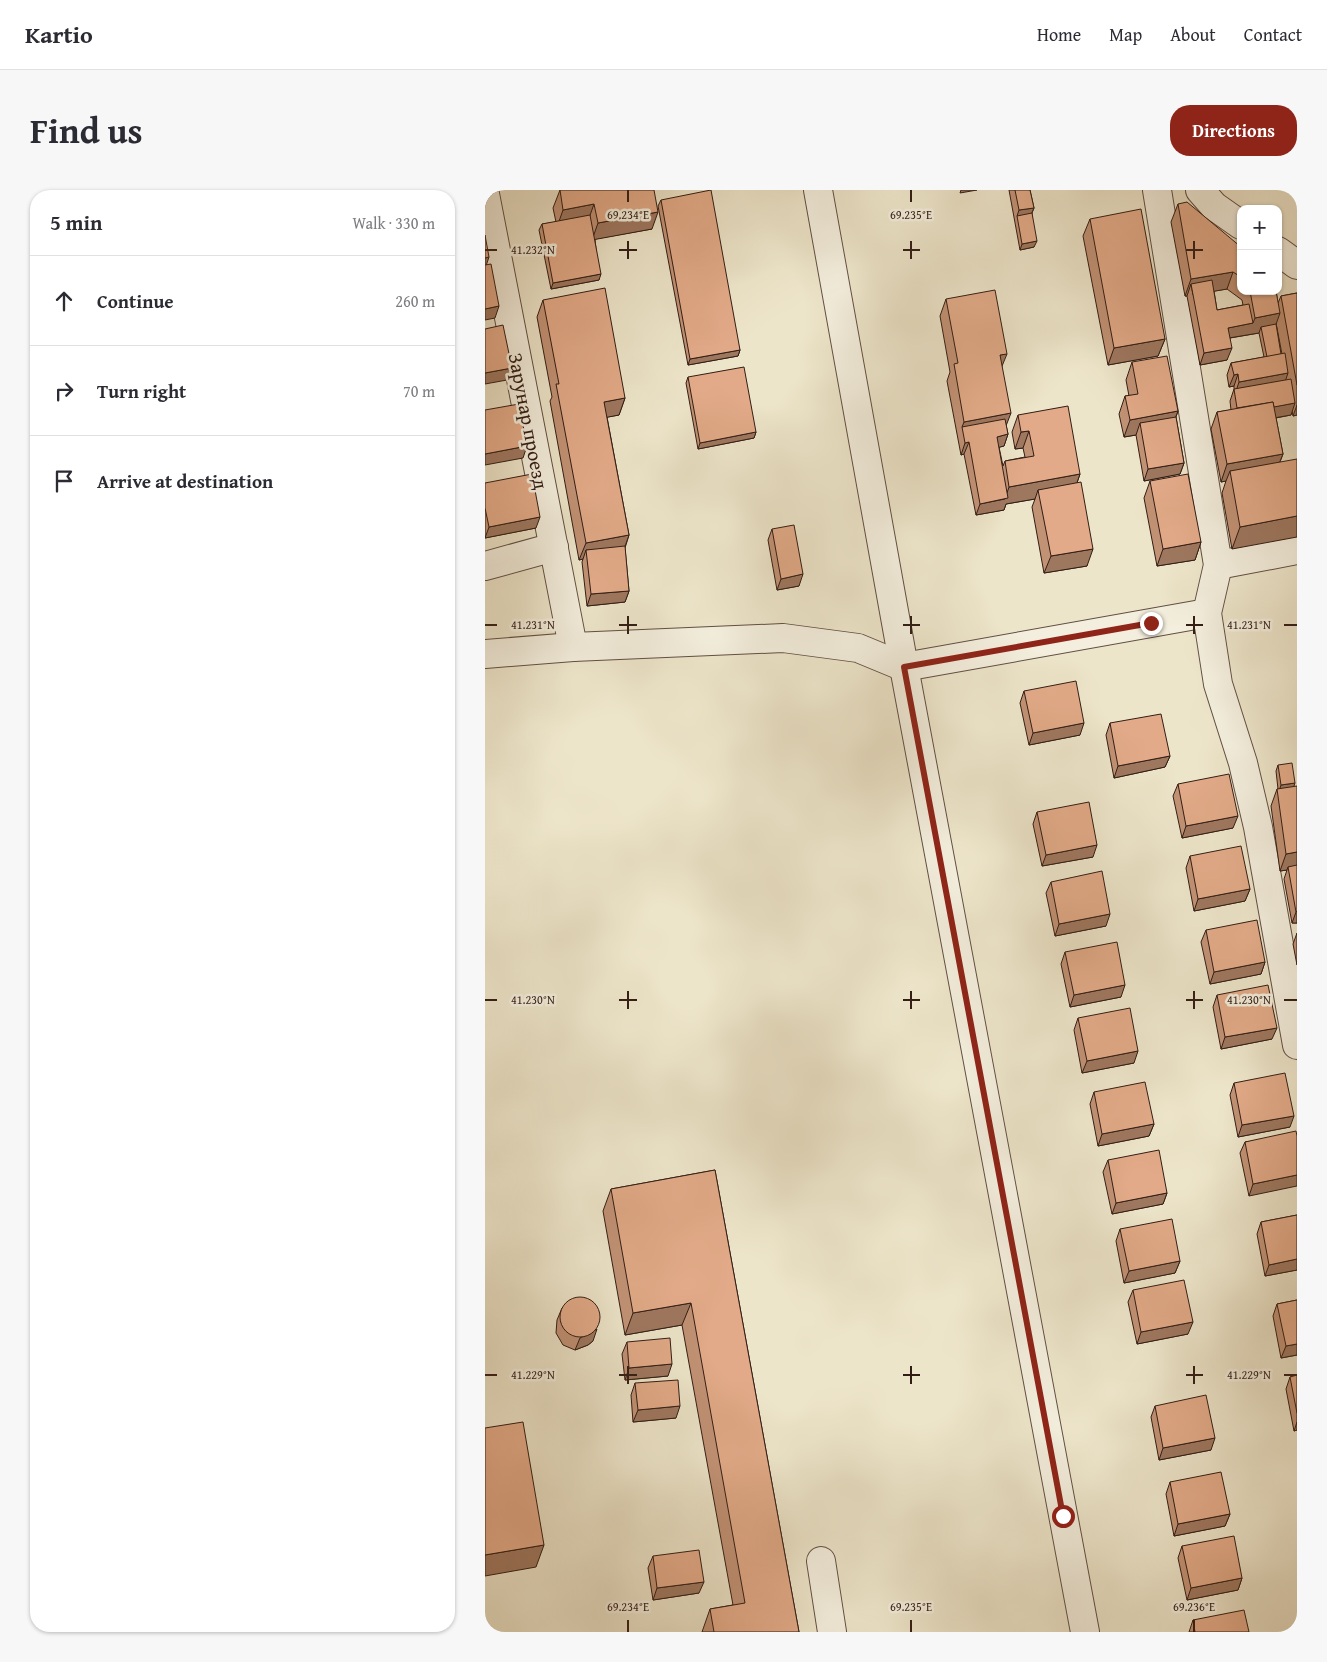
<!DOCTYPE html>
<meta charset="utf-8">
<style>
body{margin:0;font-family:"Gentium Book Plus",serif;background:#f7f7f7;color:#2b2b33}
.controls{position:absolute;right:15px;top:15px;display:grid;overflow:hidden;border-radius:10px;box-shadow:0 1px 4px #0004}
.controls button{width:45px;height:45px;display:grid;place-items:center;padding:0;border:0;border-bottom:1px solid #e1e1e2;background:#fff;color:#2b2b33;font:25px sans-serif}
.stop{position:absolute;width:15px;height:15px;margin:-11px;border:4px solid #8f2418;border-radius:50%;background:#fff}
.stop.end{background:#8f2418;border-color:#fff;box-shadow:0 1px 5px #0008}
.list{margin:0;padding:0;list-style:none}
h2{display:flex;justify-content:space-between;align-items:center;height:65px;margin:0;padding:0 20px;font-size:21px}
h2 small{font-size:16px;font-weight:400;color:#7c7c81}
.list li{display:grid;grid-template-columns:32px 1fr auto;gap:15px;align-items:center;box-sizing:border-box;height:90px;padding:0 20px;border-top:1px solid #e1e1e2}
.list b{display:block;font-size:19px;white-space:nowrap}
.list em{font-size:16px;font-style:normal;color:#7c7c81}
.icon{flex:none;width:28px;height:28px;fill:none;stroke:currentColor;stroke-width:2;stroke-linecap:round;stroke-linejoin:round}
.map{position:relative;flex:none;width:812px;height:1442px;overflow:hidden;border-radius:20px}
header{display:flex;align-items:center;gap:30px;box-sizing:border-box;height:70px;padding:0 25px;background:#fff;border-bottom:1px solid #e1e1e2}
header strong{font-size:24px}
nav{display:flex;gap:28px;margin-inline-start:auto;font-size:18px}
.intro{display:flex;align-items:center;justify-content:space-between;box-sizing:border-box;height:120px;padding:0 30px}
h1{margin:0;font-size:35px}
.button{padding:12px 22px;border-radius:20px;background:#8f2418;color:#fff;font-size:18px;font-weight:700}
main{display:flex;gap:30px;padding:0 30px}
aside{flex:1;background:#fff;border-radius:20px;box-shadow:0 1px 4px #0004}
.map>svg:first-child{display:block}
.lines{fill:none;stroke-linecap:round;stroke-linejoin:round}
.minor-casing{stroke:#614f42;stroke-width:30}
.minor{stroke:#f3eedd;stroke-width:28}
.wall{fill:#c29275;stroke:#321d15;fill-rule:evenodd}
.shaded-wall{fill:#9e775f;stroke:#321d15}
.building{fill:#e2aa88;stroke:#321d15}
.route{stroke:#8f2418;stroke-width:6}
.ticks{fill:none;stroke:#321d15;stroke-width:2}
.labels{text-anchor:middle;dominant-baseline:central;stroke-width:5;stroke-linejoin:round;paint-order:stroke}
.street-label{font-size:20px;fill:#321d15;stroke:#f3eedd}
.ticks-label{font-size:12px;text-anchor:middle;fill:#321d15;stroke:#f3eedd;stroke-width:5;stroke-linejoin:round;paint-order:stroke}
</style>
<header>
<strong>Kartio</strong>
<nav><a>Home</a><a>Map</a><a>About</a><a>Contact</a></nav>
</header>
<div class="intro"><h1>Find us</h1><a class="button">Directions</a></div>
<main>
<aside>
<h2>5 min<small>Walk · 330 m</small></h2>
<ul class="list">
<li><svg class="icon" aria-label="ahead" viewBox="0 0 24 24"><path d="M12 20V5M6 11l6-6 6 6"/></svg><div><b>Continue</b></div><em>260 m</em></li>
<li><svg class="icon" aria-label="right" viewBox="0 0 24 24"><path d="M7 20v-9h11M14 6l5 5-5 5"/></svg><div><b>Turn right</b></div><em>70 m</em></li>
<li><svg class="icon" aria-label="arrive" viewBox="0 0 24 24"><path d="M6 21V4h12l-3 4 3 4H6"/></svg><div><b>Arrive at destination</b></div></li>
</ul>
</aside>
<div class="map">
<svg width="812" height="1442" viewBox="0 0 812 1442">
<rect width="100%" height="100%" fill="#ede5ca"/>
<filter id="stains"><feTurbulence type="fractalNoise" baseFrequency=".004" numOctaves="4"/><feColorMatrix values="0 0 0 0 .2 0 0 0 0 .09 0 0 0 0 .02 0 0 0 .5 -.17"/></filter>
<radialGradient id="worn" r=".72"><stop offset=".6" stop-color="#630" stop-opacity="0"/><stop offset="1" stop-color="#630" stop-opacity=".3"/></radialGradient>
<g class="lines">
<g class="minor-casing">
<g id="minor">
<polyline points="333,0 419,477 600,1442"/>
<polyline points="672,0 733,375 722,423 733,494 758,573 773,637 812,855"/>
<polyline points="715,0 729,16 756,35"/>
<polyline points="0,4 88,457"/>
<polyline points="793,61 812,75"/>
<polyline points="733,375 812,360"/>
<polyline points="0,376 69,357"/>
<polyline points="0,464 88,457 298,448 373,458 419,477 722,423"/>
<polyline points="336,1371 347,1442"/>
</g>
</g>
<use href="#minor" class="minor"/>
</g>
<g class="wall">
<polygon points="75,0 77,0 167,39 110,49 114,90 66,99 54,40 57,34 71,32 68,18"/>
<polygon points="524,0 545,0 549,18 547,23 549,57 535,60"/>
<polygon points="176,10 255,160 253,166 203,175 173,16"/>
<path d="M693,14L756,57V101H791L793,113L796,106L812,103V225L808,226L807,221L806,225L791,228L798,264L795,272L747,359L737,303L741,291L736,292L726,239L732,222L746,220L745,211L749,199V196L744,197L742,185L746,173L779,167L774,143L745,148L742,170L715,175L702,106H700L686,32ZM742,99L757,110L758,115L732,120L729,101ZM791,133L797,164H796L791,134Z"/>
<polygon points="605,29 680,149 673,166 623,175 598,46"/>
<polygon points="461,109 517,177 521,235 523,244 519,256 514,257 518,276 520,271 540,267 538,258 530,259 527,242 533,225 595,284 592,293 602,376 559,383 547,317 550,309 521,314 519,320 491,325 479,264 476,265 462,191 465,182 455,126"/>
<polygon points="58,110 140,208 134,225 122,227 144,345 140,358 144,401 140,412 102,416 97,372 98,369 94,370 65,211 67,207 52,127"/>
<polygon points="647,172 693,221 691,227 699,273 695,284 659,291 651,245 639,247 634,224 640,206 644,206 641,190"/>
<polygon points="203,187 271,242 269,248 213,259 201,193"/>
<polygon points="665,291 716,352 710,370 672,376 659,308"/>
<polygon points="0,293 51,338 0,348"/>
<polygon points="287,339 314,396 292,400 283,350"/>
<polygon points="539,501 595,545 544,555 535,513"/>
<polygon points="625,533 685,566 680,577 629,588 621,545"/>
<polygon points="793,575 809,597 812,733 807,733 799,689 802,680 795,681 786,616 792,599 793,599 791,581"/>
<polygon points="693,594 748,638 697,648 688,606"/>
<polygon points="552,622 608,667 557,676 548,634"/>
<polygon points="705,666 765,699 760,711 709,721 701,678"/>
<polygon points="566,692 621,736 570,746 561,703"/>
<polygon points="721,740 780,772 776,784 725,794 716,752"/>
<polygon points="812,743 812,775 808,754"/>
<polygon points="580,762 636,807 585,817 576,774"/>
<polygon points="732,805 787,849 736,859 728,817"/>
<polygon points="593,828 649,873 597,883 589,840"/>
<polygon points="749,893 805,937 753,947 745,905"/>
<polygon points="609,902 669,934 664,946 613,956 605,914"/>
<polygon points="812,946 764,1006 755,963 760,952"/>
<polygon points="623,970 682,1003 678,1014 627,1024 618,982"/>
<polygon points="230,980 314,1442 217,1442 225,1419 248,1415 197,1135 140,1145 118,1021 126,999"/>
<polygon points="812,1025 812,1080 780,1086 772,1044 776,1032"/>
<polygon points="635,1039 695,1071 690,1083 639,1093 631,1051"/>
<polygon points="648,1100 703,1144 652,1154 643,1112"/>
<polygon points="812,1110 812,1165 796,1168 788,1126 792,1114"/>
<polygon points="77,1118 108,1151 103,1155 90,1160 78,1155 71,1143 72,1130"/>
<polygon points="142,1152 183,1186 140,1190 137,1164"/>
<polygon points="812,1185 812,1240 809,1241 801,1199 805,1187"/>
<polygon points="150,1193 191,1228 148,1232 146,1205"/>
<polygon points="670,1216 726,1260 674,1270 666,1227"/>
<polygon points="685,1292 745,1324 740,1336 689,1346 681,1304"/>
<polygon points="697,1356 757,1388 753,1400 702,1410 693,1368"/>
<polygon points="168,1366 214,1403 168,1410 163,1378"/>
<polygon points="708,1430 764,1442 704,1442"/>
</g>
<g class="shaded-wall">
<polygon points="476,0 492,0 475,3"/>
<polygon points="109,14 103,31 72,37 78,20"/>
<polygon points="549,18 544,29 532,26 534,20"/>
<polygon points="173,22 167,39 107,50 113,33"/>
<polygon points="552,51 549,57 535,60 537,54"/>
<polygon points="4,67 0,79 0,68"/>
<polygon points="748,82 742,99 708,105 706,94 702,106 700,106 706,89"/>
<polygon points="116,84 114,90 66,99 68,93"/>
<polygon points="14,116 10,128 0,130 0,119"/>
<polygon points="795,123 789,140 776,137 774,143 738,149 743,138 768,133 770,128"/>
<polygon points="680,149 673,166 623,175 629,158"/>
<polygon points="747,158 742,170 715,175 719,163"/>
<polygon points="255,160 253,166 203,175 205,169"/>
<polygon points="522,164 515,181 515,165"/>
<polygon points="27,178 22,190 0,194 0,183"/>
<polygon points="803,183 799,195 750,204 754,192"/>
<polygon points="753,184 749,196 744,197 749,185"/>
<polygon points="140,208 134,225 113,229 119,212"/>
<polygon points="810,213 806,225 749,235 753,223"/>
<polygon points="812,215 812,225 808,226"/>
<polygon points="693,221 686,239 655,233 651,245 639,247 645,230"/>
<polygon points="526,223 519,241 477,237 479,232"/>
<polygon points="544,241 538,258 530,259 536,242"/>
<polygon points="271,242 269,248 213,259 215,253"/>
<polygon points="523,244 519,256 508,259 512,247"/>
<polygon points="484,252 479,264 476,265 480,253"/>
<polygon points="42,256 38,268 0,275 0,264"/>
<polygon points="798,264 791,281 745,281 741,291 736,292 742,274"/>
<polygon points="699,273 695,284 659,291 663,279"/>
<polygon points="595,284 589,301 553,300 550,309 521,314 519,320 491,325 495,314 520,309 524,297"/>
<polygon points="812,326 812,347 747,359 755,337"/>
<polygon points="55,327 51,338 0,348 4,337"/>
<polygon points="144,345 138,362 101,360 98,369 94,370 101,353"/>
<polygon points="716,352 710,370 672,376 678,359"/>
<polygon points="608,359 602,376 559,383 566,366"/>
<polygon points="318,384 314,396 292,400 296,389"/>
<polygon points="144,401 140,412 102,416 106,404"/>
<polygon points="599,533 595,545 544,555 548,543"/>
<polygon points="685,566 680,577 629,588 633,576"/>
<polygon points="810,593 808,599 794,601 796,595"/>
<polygon points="753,626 748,638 697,648 701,636"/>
<polygon points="612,655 608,667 557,676 561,665"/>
<polygon points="812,662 812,679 803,677 802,680 795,681 801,664"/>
<polygon points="765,699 760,711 709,721 713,709"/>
<polygon points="812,721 812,733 807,733 811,722"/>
<polygon points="625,724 621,736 570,746 574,734"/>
<polygon points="780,772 776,784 725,794 729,782"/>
<polygon points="640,795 636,807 585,817 589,805"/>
<polygon points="792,838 787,849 736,859 740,847"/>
<polygon points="653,861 649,873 597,883 602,871"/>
<polygon points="809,926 805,937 753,947 757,935"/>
<polygon points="669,934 664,946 613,956 617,944"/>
<polygon points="812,985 812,996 764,1006 768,994"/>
<polygon points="682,1003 678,1014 627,1024 631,1013"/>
<polygon points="812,1069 812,1080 780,1086 784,1075"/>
<polygon points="695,1071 690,1083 639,1093 644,1081"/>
<polygon points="206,1113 197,1135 140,1145 148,1123"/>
<polygon points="708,1132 703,1144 652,1154 656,1142"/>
<polygon points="112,1139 108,1151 103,1155 90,1160 95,1148"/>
<polygon points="812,1154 812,1165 796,1168 801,1156"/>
<polygon points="187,1174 183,1186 140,1190 144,1178"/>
<polygon points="195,1216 191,1228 148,1232 153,1220"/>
<polygon points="812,1232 812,1240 809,1241"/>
<polygon points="730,1248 726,1260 674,1270 678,1258"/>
<polygon points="745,1324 740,1336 689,1346 693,1334"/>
<polygon points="59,1355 51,1377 0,1386 0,1365"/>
<polygon points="757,1388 753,1400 702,1410 706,1398"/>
<polygon points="219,1392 214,1403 168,1410 172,1398"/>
</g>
<g class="building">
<polygon points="75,0 169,0 173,22 113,33 109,14 78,20"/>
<polygon points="226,0 255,160 205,169 176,10"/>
<polygon points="530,0 545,0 549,18 534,20"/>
<polygon points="702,12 756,57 756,87 748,82 706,89 693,14"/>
<polygon points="656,19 680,149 629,158 605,29"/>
<polygon points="547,23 552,51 537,54 532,26"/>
<polygon points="105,25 116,84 68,93 57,34"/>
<polygon points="0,45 4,67 0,68"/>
<polygon points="6,74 14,116 0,119 0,75"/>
<polygon points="727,90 732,120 764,114 768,133 743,138 747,158 719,163 706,94"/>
<polygon points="120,98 140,208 119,212 144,345 101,353 71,194 74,194 58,110"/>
<polygon points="510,100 522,164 515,165 526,223 479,232 469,174 473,173 461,109"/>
<polygon points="765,101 791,101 795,123 770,128"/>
<polygon points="812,103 812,195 796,106"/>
<polygon points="791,134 796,164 782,167 776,137"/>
<polygon points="18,135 27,178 0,183 0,139"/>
<polygon points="800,163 803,183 754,192 753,184 749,185 746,173"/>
<polygon points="682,166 693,221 645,230 640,206 653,204 647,172"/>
<polygon points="259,177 271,242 215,253 203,187"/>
<polygon points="806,189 810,213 789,217 788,212 752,218 749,199"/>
<polygon points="788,212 798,264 742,274 732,222"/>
<polygon points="34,214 42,256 0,264 0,220"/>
<polygon points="583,216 595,284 524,297 520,271 549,266 544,241 536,242 533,225"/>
<polygon points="691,227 699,273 663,279 655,233"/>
<polygon points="520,229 523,244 512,247 523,308 495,314 484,252 480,253 477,237"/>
<polygon points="812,269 812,326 755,337 745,281"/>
<polygon points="47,284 55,327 4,337 0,318 0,293"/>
<polygon points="703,284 716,352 678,359 665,291"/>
<polygon points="596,292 608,359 566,366 553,300"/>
<polygon points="309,335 318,384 296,389 287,339"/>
<polygon points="140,356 144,401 106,404 101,360"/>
<polygon points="591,491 599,533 548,543 539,501"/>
<polygon points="676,524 685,566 633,576 625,533"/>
<polygon points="807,573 810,593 796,595 793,575"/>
<polygon points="744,584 753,626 701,636 693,594"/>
<polygon points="812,596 812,662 801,664 792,599"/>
<polygon points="604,612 612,655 561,665 552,622"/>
<polygon points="756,656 765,699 713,709 705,666"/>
<polygon points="812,675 812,721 811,722 803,677"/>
<polygon points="617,681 625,724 574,734 566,692"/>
<polygon points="772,730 780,772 729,782 721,740"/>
<polygon points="632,752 640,795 589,805 580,762"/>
<polygon points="783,795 792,838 740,847 732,805"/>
<polygon points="645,818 653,861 602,871 593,828"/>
<polygon points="800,883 809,926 757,935 749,893"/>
<polygon points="660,892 669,934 617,944 609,902"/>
<polygon points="811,941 812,946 812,985 768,994 760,952"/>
<polygon points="674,960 682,1003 631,1013 623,970"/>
<polygon points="230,980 314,1442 229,1442 225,1419 260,1413 206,1113 148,1123 126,999"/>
<polygon points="812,1025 812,1069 784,1075 776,1032"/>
<polygon points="687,1029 695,1071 644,1081 635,1039"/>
<polygon points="699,1090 708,1132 656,1142 648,1100"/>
<circle cx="95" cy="1127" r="20"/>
<polygon points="812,1110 812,1154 801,1156 792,1114"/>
<polygon points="185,1148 187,1174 144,1178 142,1152"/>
<polygon points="812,1185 812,1223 805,1187"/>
<polygon points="193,1190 195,1216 153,1220 150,1193"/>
<polygon points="721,1205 730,1248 678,1258 670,1216"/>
<polygon points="38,1232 59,1355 0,1365 0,1238"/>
<polygon points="736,1282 745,1324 693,1334 685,1292"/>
<polygon points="749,1346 757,1388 706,1398 697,1356"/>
<polygon points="214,1360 219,1392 172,1398 168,1366"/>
<polygon points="759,1420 764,1442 710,1442 708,1430"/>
</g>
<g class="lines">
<polyline class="route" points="578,1326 419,477 666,433"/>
</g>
<path class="ticks" d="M143,0V12M426,0V12M143,51V69M426,51V69M709,51V69M0,60H12M134,60H152M418,60H435M701,60H718M143,426V444M426,426V444M709,426V444M0,435H12M134,435H152M418,435H435M701,435H718M799,435H812M143,801V819M426,801V819M709,801V819M0,810H12M134,810H152M418,810H435M701,810H718M799,810H812M143,1176V1194M426,1176V1194M709,1176V1194M0,1185H12M134,1185H152M418,1185H435M701,1185H718M799,1185H812M143,1430V1442M426,1430V1442M709,1430V1442"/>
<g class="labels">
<g class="street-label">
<text transform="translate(44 231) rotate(79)">Зарунар проезд</text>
</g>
</g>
<g class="ticks-label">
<text x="143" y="29">69.234°E</text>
<text x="426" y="29">69.235°E</text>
<text x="48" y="64">41.232°N</text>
<text x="48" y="439">41.231°N</text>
<text x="764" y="439">41.231°N</text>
<text x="48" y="814">41.230°N</text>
<text x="764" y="814">41.230°N</text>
<text x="48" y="1189">41.229°N</text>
<text x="764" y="1189">41.229°N</text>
<text x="143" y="1421">69.234°E</text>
<text x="426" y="1421">69.235°E</text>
<text x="709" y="1421">69.236°E</text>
</g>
<rect width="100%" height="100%" filter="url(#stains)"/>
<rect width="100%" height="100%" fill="url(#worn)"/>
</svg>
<div class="controls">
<button>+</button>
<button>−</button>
</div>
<div class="stop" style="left:578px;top:1326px"></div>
<div class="stop end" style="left:666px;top:433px"></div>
</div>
</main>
